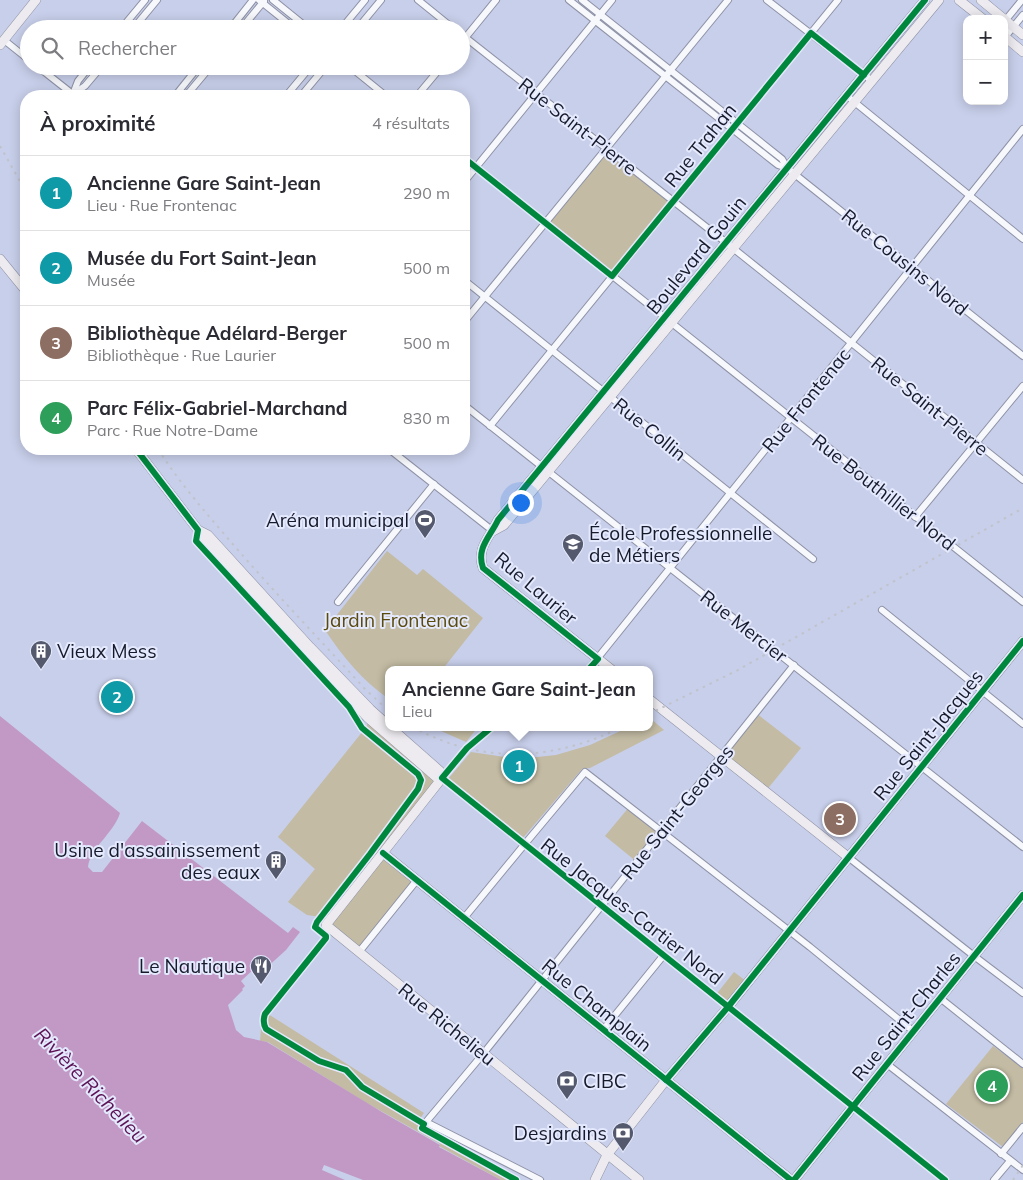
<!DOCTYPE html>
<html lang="fr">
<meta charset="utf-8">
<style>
body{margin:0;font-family:Mulish,sans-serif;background:#f7f7f7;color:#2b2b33}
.controls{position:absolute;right:15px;top:15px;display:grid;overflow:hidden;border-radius:10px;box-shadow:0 2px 12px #0003}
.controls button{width:45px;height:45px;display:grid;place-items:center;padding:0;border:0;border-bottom:1px solid #e1e1e2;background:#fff;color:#2b2b33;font:25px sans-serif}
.you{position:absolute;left:520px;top:502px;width:18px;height:18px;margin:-12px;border:4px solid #fff;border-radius:50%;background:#1a73e8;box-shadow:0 0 0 8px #1a73e833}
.badge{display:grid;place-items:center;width:32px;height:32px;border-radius:50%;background:#54596e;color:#fff;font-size:16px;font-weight:700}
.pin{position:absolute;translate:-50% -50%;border:2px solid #fff;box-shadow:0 1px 5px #0006}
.popup{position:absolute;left:385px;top:666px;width:268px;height:65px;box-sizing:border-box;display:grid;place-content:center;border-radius:10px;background:#fff;filter:drop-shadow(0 1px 4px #0005);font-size:16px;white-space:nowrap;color:#7c7c81}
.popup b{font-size:19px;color:#2b2b33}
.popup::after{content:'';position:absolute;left:50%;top:100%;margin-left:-10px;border:10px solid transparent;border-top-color:#fff}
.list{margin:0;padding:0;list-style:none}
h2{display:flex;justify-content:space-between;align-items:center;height:65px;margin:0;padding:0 20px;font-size:21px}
h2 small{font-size:16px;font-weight:400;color:#7c7c81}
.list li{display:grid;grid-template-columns:32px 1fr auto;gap:15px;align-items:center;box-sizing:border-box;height:75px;padding:0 20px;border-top:1px solid #e1e1e2}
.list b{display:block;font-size:19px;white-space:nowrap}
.list p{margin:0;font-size:16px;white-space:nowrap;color:#7c7c81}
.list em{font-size:16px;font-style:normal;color:#7c7c81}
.icon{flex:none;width:28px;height:28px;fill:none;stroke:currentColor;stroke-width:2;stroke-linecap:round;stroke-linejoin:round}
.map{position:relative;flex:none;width:1023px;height:1180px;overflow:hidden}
.search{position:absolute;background:#fff;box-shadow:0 2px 12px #0003;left:20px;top:20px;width:450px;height:55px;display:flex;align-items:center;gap:12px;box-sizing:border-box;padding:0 18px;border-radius:28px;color:#7c7c81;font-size:19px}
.panel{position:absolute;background:#fff;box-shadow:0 2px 12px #0003;left:20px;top:90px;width:450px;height:365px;border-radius:20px}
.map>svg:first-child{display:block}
.green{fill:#c3bba3}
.water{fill:#c299c4}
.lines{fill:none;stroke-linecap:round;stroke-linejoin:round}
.street-casing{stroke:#8e92a7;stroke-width:8}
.secondary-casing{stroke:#8e92a7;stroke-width:10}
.street{stroke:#f7f8fc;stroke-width:6}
.secondary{stroke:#edebef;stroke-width:9}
.rail{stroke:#c1c3cb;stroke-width:2;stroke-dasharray:2.5 5;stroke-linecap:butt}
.cycleway-casing{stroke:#e4e9fd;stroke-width:9}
.cycleway{stroke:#00873e;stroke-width:6}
.labels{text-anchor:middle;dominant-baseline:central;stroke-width:4;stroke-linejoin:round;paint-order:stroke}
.street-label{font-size:19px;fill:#161a2b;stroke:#e4e9fd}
.poi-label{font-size:19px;fill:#161a2b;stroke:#e4e9fd;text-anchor:end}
.park-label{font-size:19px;fill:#5b4a0d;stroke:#e4e9fd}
.water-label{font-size:20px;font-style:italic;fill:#5c1254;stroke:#e4e9fd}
</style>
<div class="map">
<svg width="1023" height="1180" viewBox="0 0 1023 1180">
<rect width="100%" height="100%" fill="#c8cfea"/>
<g class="green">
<polygon points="606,148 673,201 612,276 545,223"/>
<path d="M387,551L417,575L423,569L483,618L442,670H389V699C363,681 343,657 325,630Z"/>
<polygon points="756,713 801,748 765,792 721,757"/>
<polygon points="367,717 436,780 327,918 307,915 288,902 315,869 278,837 367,726"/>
<polygon points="650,718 664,730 590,768 582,769 522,839 448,779 471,752 519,759 556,755 590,745 629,727 649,727"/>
<polygon points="432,727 478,727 466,742"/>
<polygon points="630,806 662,831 637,862 605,836"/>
<polygon points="383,853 417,880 359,952 326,925"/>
<polygon points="734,972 746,981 727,1005 715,996"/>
<polygon points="265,1012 424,1113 416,1124 519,1180 501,1180 439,1146 440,1144 365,1102 268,1042 260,1041 262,1016"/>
<polygon points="993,1046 1023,1068 1023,1122 1003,1147 946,1104"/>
</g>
<path class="water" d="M0,716L120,813C114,833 90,848 88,867L93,872H102L142,821L288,933L293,927L300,932L286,950L264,970L258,965L241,981L245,986L242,989L243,990L228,1005L236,1030L244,1037L267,1042L382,1112L440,1145L439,1147L501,1180H363L324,1165L322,1170L345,1180H0Z"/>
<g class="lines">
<g class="street-casing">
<g id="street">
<polyline points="259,0 295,29"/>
<polyline points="273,0 309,29"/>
<polyline points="418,0 454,29"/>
<polyline points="569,0 778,165 787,168 1023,356"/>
<polyline points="582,0 782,159 787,168"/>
<polyline points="767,0 872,81"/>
<polyline points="1004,22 1022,0"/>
<polyline points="121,29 145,0"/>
<polyline points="133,29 157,0"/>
<polyline points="230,29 253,0"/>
<polyline points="241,29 264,1"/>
<polyline points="341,29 365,0"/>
<polyline points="357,29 381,0"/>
<polyline points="461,34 724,241 1023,480"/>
<polyline points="1005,37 1023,15"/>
<polyline points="4,40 29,60"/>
<polyline points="461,43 496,0"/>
<polyline points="37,66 75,96"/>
<polyline points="349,66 386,96"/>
<polyline points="73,94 85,86 102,66"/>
<polyline points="73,94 78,81 90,66"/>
<polyline points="175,96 199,66"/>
<polyline points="186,96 211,66"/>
<polyline points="286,96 311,66"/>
<polyline points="301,96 326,66"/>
<polyline points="417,96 442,66"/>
<polyline points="847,96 1023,239"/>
<polyline points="464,158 1023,602"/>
<polyline points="464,182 612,0"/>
<polyline points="464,280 813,559"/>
<polyline points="464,322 728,0"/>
<polyline points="464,405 1023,847"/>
<polyline points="490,426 838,0"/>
<polyline points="389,449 493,531"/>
<polyline points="915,517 1023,386"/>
<polyline points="338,602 434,484"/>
<polyline points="882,610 1023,724"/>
<polyline points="588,670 1023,129"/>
<polyline points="492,727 467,748 442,778 945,1180"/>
<polyline points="848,857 974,956 1023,993"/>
<polyline points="464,918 524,845 585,772 810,947 913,1031"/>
<polyline points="359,952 417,880"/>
<polyline points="940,998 1023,1064"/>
<polyline points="603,1030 663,956"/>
<polyline points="887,1064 1023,1170"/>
<polyline points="1001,1154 1023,1127"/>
<polyline points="540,1180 426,1122 483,1054 794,665"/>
<polyline points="994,1180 1010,1161"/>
</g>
</g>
<g class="secondary-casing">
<g id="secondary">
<polyline points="959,0 983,19"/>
<polyline points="981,0 1004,19"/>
<polyline points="1004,19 1023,35"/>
<polyline points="1004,36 1023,52"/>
<polyline points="0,45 36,0"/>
<polyline points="0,259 26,291"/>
<polyline points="136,449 198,530 202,540 367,717 436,777 442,778"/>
<polyline points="198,530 208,535 310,647 370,709 389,726"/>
<polyline points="493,531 504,525 939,0"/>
<path d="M612,670L483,568C476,548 490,537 498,520L925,0"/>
<polyline points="649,699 848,857"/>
<polyline points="390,727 441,772 442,778"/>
<polyline points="442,778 326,925 639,1180"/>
<polyline points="383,853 791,1180"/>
<polyline points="595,1180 607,1155 666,1080 728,1007 1023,641"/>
<polyline points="794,1180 1023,895"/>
</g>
</g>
<use href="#street" class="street"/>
<use href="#secondary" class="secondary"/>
<g class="rail">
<polyline points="0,146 26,192"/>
<path d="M158,449C179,482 205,512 231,542C274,592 321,641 366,690L389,711"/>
<polyline points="649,714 738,670 1023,508"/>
<path d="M413,727C482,765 553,761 622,727"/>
<polyline points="1013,1180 1023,1165"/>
</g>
<g class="cycleway-casing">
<g id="cycleway">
<polyline points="464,158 612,276 811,33 864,75"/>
<path d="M136,449L198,530L196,541L349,707L362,728L418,774L421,780L418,789L370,854L317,922L315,927L326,936V938L265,1014C263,1020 263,1024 266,1029L319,1061L346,1070L362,1087L424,1124L422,1128L516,1180"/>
<path d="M588,670L598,659L483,568C476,548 490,537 498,520L925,0"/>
<polyline points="492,727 467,748 442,778 945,1180"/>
<polyline points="383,853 791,1180"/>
<polyline points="666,1080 728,1007 1023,641"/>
<polyline points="794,1180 1023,895"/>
</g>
</g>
<use href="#cycleway" class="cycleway"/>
</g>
<defs>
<g id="stadium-pin" transform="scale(1.125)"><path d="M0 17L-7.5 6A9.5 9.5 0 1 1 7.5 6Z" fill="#54596e" stroke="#e4e9fd"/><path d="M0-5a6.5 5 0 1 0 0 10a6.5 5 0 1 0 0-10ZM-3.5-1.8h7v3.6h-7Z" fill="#fff"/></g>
<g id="school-pin" transform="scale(1.125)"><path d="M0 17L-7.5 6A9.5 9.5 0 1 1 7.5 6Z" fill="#54596e" stroke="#e4e9fd"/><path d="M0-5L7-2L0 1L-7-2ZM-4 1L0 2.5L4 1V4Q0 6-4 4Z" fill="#fff"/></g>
<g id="building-pin" transform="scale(1.125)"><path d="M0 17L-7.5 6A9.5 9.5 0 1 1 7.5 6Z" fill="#54596e" stroke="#e4e9fd"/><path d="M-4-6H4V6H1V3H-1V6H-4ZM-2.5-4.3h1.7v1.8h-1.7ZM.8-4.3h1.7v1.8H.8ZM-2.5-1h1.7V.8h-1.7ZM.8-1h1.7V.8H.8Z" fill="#fff"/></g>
<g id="restaurant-pin" transform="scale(1.125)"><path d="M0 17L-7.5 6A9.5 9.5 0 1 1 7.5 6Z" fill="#54596e" stroke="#e4e9fd"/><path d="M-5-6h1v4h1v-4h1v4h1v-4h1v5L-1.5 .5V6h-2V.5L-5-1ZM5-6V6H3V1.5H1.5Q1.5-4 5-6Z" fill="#fff"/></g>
<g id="bank-pin" transform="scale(1.125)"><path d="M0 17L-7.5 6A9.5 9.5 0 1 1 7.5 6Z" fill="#54596e" stroke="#e4e9fd"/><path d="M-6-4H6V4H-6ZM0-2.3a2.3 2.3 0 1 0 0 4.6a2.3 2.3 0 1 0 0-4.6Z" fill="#fff"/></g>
</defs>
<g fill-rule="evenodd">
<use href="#stadium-pin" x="425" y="520"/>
<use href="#school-pin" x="573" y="544"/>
<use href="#building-pin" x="41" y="651"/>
<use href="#building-pin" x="276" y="861"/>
<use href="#restaurant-pin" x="261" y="966"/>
<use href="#bank-pin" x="567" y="1081"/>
<use href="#bank-pin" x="623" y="1133"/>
</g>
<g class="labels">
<g class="street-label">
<text transform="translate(578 126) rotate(38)">Rue Saint-Pierre</text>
<text transform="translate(700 145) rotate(-51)">Rue Trahan</text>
<text transform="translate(696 255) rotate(-51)">Boulevard Gouin</text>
<text transform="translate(905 262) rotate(39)">Rue Cousins Nord</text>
<text transform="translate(806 400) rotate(-51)">Rue Frontenac</text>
<text transform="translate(930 406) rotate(39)">Rue Saint-Pierre</text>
<text transform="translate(650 429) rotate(39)">Rue Collin</text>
<text transform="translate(884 492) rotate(38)">Rue Bouthillier Nord</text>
<text transform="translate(536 588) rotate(40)">Rue Laurier</text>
<text transform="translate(744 626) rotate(38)">Rue Mercier</text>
<text transform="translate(928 735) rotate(-51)">Rue Saint-Jacques</text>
<text transform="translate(677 812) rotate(-51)">Rue Saint-Georges</text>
<text transform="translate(632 911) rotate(38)">Rue Jacques-Cartier Nord</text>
<text transform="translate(597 1005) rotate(39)">Rue Champlain</text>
<text transform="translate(906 1016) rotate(-51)">Rue Saint-Charles</text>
<text transform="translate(447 1024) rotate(39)">Rue Richelieu</text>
</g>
<g class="poi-label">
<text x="409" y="520">Aréna municipal</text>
<text x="589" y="533" text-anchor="start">École Professionnelle<tspan x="589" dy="22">de Métiers</tspan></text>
<text x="57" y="651" text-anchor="start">Vieux Mess</text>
<text x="260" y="850">Usine d'assainissement<tspan x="260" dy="22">des eaux</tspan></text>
<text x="245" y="966">Le Nautique</text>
<text x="583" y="1081" text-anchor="start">CIBC</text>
<text x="607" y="1133">Desjardins</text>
</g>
<g class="park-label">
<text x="396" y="620">Jardin Frontenac</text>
</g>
<g class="water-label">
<text transform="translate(91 1085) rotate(46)">Rivière Richelieu</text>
</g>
</g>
</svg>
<div class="controls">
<button>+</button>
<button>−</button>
</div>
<div class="you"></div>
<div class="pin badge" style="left:519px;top:766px;background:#0f9aa8">1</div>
<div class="popup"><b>Ancienne Gare Saint-Jean</b>Lieu</div>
<div class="pin badge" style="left:117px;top:697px;background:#0f9aa8">2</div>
<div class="pin badge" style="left:840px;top:819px;background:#8d6e63">3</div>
<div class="pin badge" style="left:992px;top:1086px;background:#2e9e5b">4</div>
<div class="search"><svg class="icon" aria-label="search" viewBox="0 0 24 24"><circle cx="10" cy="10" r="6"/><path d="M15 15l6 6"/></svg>Rechercher</div>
<section class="panel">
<h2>À proximité<small>4 résultats</small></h2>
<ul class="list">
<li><span class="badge" style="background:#0f9aa8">1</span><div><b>Ancienne Gare Saint-Jean</b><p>Lieu · Rue Frontenac</p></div><em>290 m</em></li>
<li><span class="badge" style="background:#0f9aa8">2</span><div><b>Musée du Fort Saint-Jean</b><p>Musée</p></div><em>500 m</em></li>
<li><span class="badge" style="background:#8d6e63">3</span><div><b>Bibliothèque Adélard-Berger</b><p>Bibliothèque · Rue Laurier</p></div><em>500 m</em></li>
<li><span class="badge" style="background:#2e9e5b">4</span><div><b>Parc Félix-Gabriel-Marchand</b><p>Parc · Rue Notre-Dame</p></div><em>830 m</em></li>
</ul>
</section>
</div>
